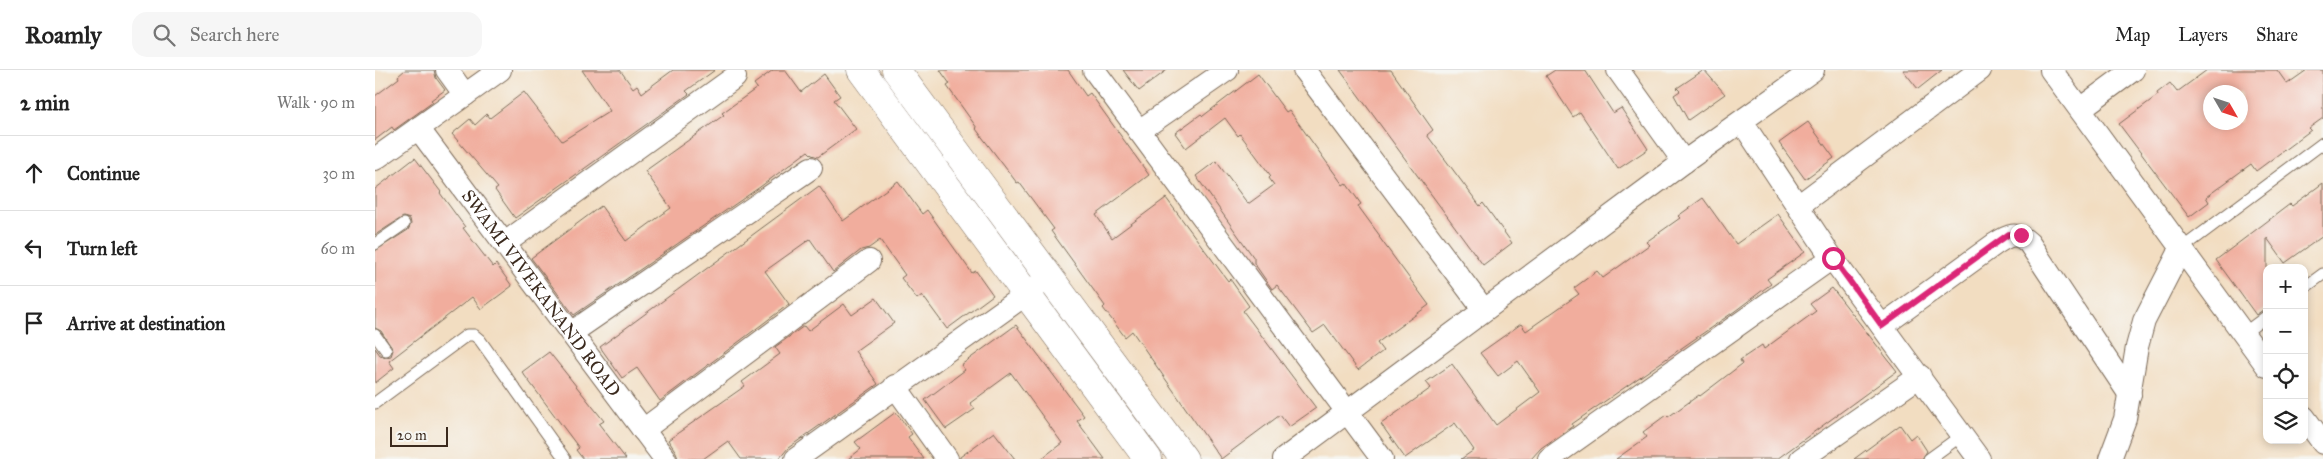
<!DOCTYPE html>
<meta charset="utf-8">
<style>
body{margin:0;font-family:"IM FELL Great Primer",serif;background:#f6f6f6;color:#222}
.controls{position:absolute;right:15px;bottom:15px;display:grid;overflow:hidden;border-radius:10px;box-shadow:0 2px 8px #0003}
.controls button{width:45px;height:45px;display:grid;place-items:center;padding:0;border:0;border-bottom:1px solid #e0e0e0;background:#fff;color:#222;font:25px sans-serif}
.compass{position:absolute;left:1828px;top:15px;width:45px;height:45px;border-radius:50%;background:#fff;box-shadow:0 2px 8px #0003;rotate:129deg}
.scale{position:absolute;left:15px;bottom:12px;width:58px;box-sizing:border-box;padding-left:5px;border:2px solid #3b2a1e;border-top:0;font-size:14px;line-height:18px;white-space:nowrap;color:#3b2a1e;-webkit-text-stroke:4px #f6f6f2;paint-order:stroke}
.stop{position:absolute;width:15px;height:15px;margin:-11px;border:4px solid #db2777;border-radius:50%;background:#fff}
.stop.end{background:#db2777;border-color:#fff;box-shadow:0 1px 5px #0008}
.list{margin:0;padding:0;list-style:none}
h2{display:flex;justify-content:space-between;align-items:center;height:65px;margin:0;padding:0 20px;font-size:21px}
h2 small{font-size:16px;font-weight:400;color:#767676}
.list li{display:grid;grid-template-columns:32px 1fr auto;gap:15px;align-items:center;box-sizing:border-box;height:75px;padding:0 20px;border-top:1px solid #e0e0e0}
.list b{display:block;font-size:19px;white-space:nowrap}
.list em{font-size:16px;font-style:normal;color:#767676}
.icon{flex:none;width:28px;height:28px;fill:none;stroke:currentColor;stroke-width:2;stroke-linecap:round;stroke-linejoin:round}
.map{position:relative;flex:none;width:1948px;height:389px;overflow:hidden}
header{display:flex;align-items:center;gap:30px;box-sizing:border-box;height:70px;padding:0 25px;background:#fff;border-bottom:1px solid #e0e0e0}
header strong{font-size:24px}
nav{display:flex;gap:28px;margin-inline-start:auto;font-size:18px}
.search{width:350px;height:45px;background:#f6f6f6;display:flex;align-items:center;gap:12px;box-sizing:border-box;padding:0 18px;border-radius:15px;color:#767676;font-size:19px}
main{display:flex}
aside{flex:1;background:#fff}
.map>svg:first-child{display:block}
.building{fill:#f1ad9d;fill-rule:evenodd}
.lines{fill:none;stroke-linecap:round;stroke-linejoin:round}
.service-casing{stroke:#7b6957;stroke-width:13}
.minor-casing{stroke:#7b6957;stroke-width:24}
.secondary-casing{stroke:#7b6957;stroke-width:29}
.service{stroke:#fff;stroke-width:11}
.minor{stroke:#fff;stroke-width:22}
.secondary{stroke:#fff;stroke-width:28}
.route{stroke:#db2777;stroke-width:6}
.labels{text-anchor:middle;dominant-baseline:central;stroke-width:4.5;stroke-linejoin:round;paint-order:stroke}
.street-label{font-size:18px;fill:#3b2a1e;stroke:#f6f6f2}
</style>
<header>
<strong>Roamly</strong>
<div class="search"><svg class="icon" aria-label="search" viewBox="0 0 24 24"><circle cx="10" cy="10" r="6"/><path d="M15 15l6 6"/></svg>Search here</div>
<nav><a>Map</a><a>Layers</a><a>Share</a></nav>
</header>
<main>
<aside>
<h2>2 min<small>Walk · 90 m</small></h2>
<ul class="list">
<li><svg class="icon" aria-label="ahead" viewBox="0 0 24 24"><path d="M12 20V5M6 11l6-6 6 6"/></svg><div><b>Continue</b></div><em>30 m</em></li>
<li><svg class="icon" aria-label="left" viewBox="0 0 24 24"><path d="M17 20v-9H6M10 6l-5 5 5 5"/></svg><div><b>Turn left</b></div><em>60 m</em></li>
<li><svg class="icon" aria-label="arrive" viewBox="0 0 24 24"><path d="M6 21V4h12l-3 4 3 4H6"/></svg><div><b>Arrive at destination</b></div></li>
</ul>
</aside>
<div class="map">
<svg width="1948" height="389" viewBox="0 0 1948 389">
<rect width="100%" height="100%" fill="#f6f6f2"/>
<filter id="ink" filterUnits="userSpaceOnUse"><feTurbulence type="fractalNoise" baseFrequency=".02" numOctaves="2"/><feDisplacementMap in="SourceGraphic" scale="10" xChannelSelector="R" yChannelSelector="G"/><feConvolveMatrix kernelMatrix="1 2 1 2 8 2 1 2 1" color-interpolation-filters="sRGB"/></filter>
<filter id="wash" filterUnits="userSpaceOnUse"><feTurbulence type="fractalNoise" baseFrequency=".0096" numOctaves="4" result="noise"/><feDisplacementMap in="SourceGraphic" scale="20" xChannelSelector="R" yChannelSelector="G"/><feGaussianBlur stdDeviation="1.12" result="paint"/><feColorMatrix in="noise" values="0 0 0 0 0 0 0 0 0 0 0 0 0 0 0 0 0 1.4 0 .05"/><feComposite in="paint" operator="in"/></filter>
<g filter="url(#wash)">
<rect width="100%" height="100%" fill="#f2ddc1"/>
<g id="blocks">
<g class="building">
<polygon points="30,0 59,0 61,8 70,20 56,30 58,32 19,60 17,57 0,70 0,26 24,8 23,6"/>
<polygon points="207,0 245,0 258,18 262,15 267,23 298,0 340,0 311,21 314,24 140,148 120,120 123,118 77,64 95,49 100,55 112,44 115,48 149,22 187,71 235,41"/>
<polygon points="398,0 410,0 426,22 449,4 465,26 459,30 481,59 443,87 437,85 433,81 385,117 199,245 156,188 226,136 251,171 296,138 270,101 349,45 347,43 382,18 379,14"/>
<polygon points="565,0 693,0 711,26 715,23 774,105 721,145 737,168 791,128 853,211 855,209 874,236 868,241 941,338 914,357 905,345 846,389 757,261 750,267 728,238 730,236 676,161 679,159 644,112 642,113 601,59 602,58 572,16 575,14"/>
<polygon points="748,0 792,0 764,21"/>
<polygon points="965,0 1016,0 1058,60 1052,65 1105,136 1108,133 1137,173 1108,195"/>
<polygon points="1180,0 1210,0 1238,43 1246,38 1273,79 1243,99 1205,42 1198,47 1171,6"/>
<polygon points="1329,0 1350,24 1313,50 1299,25 1305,21 1302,18"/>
<polygon points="1528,0 1567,0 1543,19"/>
<path d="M1832,0H1902L1912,14L1932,0H1948V48L1934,58L1936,60L1881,101L1876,94L1831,127L1834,132L1814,147L1744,54L1783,25L1782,23L1795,13L1802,22ZM1836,22H1866V52H1836Z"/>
<polygon points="883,4 911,42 914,40 968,115 971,113 986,134 983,136 1005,166 1004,167 1054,235 1002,273 1008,281 983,300 950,255 938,263 902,215 897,219 879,193 879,188 821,106 841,91 873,134 899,115 894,108 896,106 865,64 863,66 850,48 811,78 800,63 826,44 828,46"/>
<polygon points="1433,52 1459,88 1430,109 1404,73"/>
<polygon points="40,88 66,122 65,123 90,157 88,158 118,197 121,194 137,216 106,239 97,227 14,291 19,298 0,313 0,278 5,285 11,287 16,286 18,280 6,261 0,258 0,181 33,160 36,154 35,149 28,147 0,165 0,119"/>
<polygon points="523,111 547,144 552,140 597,203 601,201 618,225 572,259 547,225 542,229 526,208 530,205 505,170 494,178 486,180 458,202 435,169 390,201 414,234 285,331 262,298 247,308 225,277 444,116 468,151"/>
<polygon points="1948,113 1948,166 1910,193 1892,168 1892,237 1881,245 1841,190 1915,134 1917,136"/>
<polygon points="1328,128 1361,174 1403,144 1430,182 1392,209 1396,214 1360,241 1197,354 1198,356 1166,378 1156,389 1086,389 1099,380 1080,353 1030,388 1006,354 1056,318 1051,312 1077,294 1121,355 1165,322 1143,291 1123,306 1105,283 1146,254 1151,261 1204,224 1199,218 1222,201 1228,208 1274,175 1271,172 1305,148 1303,146"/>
<polygon points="1457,218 1522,301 1402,389 1241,389 1272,367 1268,362 1291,345 1293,347 1324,325 1325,326 1367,294 1365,290 1387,275 1389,279 1441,241 1435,234"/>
<polygon points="501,228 519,253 480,281 503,314 413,378 404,389 366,389 353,371 328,389 303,389 301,382 293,370 370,316 367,312 405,284 400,277 429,256 433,261 469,234 477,245"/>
<polygon points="641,255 709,346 702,351 730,389 666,389 687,373 636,303 595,333 600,339 571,359 550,330 590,300 586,295"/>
<polygon points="174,282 229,351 224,354 251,389 208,389 201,380 204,378 147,302"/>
<polygon points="521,342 537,364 533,367 549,389 473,389 486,379 480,372"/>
<polygon points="1525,355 1535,369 1541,364 1552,381 1547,389 1479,389"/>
<polygon points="619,362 640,389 585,389 585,387"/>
</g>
</g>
</g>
<g filter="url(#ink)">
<use href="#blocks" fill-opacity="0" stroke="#7b6957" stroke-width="1"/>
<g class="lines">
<g class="service-casing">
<g id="service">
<polyline points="0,174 29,154"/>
<polyline points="1806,179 1948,73"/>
<polyline points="1929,218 1948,204"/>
<polyline points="1868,264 1892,246"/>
<polyline points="0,265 11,280"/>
<polyline points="0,333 92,265 99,265 105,270 190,389"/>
<polyline points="1554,389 1587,365"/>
</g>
</g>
<g class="minor-casing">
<g id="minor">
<polyline points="72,0 90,25"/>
<polyline points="719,0 1007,389"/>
<polyline points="929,0 1109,240"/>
<polyline points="1243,0 1309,92"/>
<polyline points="1676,0 1892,296"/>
<polyline points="1705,39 1758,0"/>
<polyline points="1367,52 1457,188 1604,389"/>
<path id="s1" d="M43,58L290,389"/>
<polyline points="764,61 852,0"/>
<polyline points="0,89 125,0"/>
<polyline points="1423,136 1605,0"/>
<polyline points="130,173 360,7"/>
<path d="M1507,256L1620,174C1634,165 1641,161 1654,173L1755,325"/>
<polyline points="196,263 436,98"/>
<polyline points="520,316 572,389"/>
<polyline points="1929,347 1948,373"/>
<polyline points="268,360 494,191"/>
<polyline points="421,389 665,214"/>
<polyline points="909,389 1309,92 1438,0"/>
<polyline points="1174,389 1457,188"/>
<polyline points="1426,389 1545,306"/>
<polyline points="1735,389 1750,349 1762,277 1769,251 1806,179"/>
</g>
</g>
<g class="secondary-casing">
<g id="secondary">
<polyline points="486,0 773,389"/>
<polyline points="521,0 809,389"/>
</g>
</g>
<use href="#service" class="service"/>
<use href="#minor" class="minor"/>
<use href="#secondary" class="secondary"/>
</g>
</g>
<g class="lines" filter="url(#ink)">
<polyline class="route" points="1458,188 1507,256 1620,174 1634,164 1646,165"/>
</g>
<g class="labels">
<g class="street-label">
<text stroke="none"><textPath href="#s1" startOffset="206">SWAMI VIVEKANAND ROAD</textPath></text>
</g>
</g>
</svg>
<div class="controls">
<button>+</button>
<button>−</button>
<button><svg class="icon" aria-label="locate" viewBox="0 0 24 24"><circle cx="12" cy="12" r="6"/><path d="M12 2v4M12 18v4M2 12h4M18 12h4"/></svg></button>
<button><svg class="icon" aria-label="layers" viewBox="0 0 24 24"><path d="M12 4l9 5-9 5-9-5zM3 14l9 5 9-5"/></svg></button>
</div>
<svg class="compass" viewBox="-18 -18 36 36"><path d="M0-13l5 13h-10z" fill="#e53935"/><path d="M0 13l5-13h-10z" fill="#767676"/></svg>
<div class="scale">20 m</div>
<div class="stop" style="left:1458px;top:188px"></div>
<div class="stop end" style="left:1646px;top:165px"></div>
</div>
</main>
